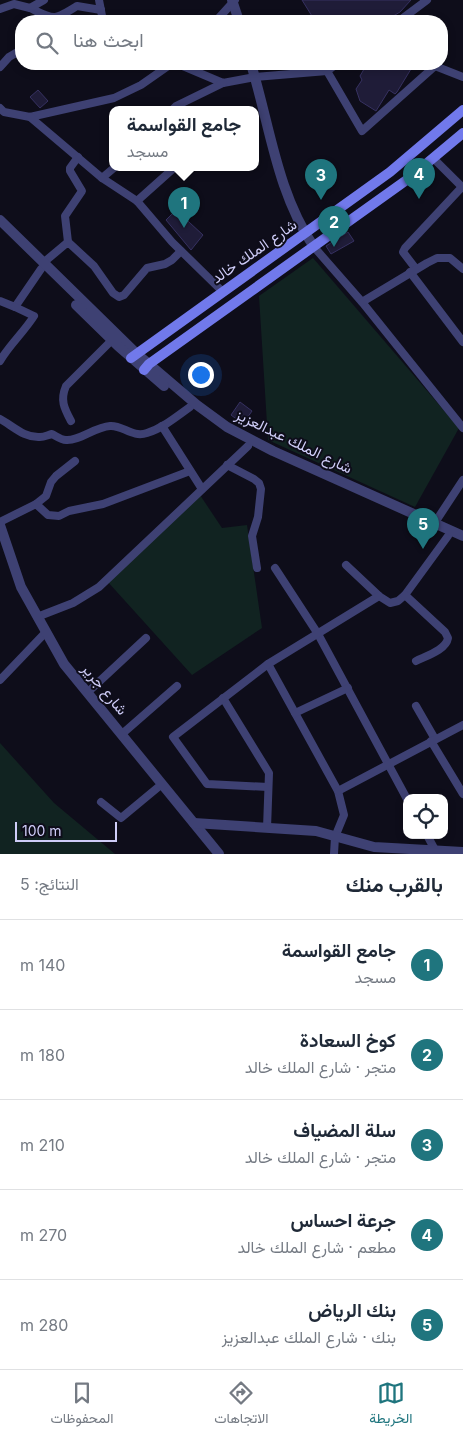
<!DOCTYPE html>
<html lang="ar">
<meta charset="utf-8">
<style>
body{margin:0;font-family:Inter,Vazirmatn,sans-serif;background:#f6f6f7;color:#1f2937;direction:rtl}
.controls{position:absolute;right:15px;bottom:15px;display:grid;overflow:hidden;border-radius:10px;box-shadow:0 2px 8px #0003}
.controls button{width:45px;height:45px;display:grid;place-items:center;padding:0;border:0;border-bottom:1px solid #e0e1e3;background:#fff;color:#1f2937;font:25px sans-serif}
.scale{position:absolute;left:15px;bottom:12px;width:102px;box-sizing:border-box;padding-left:5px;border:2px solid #cfcdf8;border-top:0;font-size:14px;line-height:18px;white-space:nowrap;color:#cfcdf8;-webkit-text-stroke:4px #0e0d1a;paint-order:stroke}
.you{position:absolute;left:200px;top:374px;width:18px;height:18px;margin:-12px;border:4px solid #fff;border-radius:50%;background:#1a73e8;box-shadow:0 0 0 8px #1a73e833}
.badge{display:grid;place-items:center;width:32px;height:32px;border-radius:50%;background:#1f757e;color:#fff;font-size:16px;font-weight:700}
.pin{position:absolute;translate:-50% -41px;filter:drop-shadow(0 1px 2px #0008)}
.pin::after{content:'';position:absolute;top:26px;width:18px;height:15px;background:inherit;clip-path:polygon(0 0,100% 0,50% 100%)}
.popup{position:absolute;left:109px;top:106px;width:150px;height:65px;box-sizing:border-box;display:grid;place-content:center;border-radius:10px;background:#fff;filter:drop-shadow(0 1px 4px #0005);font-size:16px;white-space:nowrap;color:#747a83}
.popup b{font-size:19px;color:#1f2937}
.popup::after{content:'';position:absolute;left:50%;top:100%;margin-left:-10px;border:10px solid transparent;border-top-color:#fff}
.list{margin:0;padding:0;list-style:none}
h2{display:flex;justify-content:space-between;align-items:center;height:65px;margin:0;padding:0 20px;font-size:21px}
h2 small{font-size:16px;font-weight:400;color:#747a83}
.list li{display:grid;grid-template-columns:32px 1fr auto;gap:15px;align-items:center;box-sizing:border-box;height:90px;padding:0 20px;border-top:1px solid #e0e1e3}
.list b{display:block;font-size:19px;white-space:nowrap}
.list p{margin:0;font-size:16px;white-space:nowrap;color:#747a83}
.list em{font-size:16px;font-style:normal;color:#747a83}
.icon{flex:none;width:28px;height:28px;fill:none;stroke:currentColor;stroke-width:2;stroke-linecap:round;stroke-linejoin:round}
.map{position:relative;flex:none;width:463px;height:854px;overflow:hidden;direction:ltr}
.search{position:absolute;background:#fff;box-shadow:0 2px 8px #0003;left:15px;right:15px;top:15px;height:55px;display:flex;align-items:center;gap:12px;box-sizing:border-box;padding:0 18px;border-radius:20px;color:#747a83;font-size:19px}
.sheet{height:515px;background:#fff}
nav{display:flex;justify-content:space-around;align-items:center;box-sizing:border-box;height:70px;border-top:1px solid #e0e1e3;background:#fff;font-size:14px;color:#747a83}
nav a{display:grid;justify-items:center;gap:2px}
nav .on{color:#1f757e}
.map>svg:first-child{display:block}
.green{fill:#112321}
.building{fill:#1f1c38;stroke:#363161}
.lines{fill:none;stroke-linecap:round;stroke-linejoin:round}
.minor{stroke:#3e4173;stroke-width:8}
.tertiary{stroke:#3e4173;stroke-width:10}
.secondary{stroke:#7179eb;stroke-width:10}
.labels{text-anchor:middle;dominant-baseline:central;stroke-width:4;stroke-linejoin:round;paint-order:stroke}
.street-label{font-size:15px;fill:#cfcdf8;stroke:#0e0d1a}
</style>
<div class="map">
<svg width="463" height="854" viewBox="0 0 463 854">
<rect width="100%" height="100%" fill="#0e0d1a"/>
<g class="green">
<polygon points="313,258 459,428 415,507 268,440 259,296"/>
<polygon points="198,492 222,528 247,525 262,628 192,675 107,581"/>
<polygon points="0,743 54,803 115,854 0,854"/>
</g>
<g class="building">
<polygon points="302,0 411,0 400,12 385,21 315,21"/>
<polygon points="367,64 409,64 411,69 397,92 395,94 389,90 376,111 360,101 356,89 362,80 360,76"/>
<polygon points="38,90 48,101 40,108 30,97"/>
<polygon points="176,210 203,235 191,250 166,220"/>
<polygon points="348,232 354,241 331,254 326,246"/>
<polygon points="240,402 252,411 243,424 231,415"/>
</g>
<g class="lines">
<g class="minor">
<polyline points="99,0 103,21"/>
<path d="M30,8C55,20 53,21 77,6L101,10"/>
<polyline points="0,9 14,4 30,8 44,0"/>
<polyline points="216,21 235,0"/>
<polyline points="399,21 427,0"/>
<polyline points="178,64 223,83 255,77 327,71"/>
<polyline points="337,64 327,71 362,131 435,66"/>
<polyline points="433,64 435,66 463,77"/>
<polyline points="0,67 9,57 21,50"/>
<polyline points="0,108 4,112 30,117 114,98 141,85 171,64"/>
<polyline points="173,109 176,106 223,83"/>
<polyline points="30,117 102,178 137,201 172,242 223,292"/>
<polyline points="433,158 463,188"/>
<polyline points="102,178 115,167"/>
<polyline points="137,201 175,167"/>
<polyline points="68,242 65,216 82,191 70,171 70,168 78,157"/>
<polyline points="314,247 362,302 463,428"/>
<polyline points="43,263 68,242 94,266 113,293 119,297 124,295 147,268 165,264 172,260 181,251"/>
<polyline points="416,269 403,252 405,248 462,187"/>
<polyline points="410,272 463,342"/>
<polyline points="0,301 15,307 41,269"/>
<polyline points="362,302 427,263 437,258 450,258 463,269"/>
<path d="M0,361C10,344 24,332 34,316L15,307"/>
<path d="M0,419C13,426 24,438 40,437C44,437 48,435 52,434C56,436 61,440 66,440C79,441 95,427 110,426C123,425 132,438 147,433C163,428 176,417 190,407"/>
<path d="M71,421C64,408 60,400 66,386L112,340"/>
<polyline points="162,426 202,489"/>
<polyline points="227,465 254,479 259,483 261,489 258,517 252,536 257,568"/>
<polyline points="36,504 46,496 51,482 56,476 75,461"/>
<polyline points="0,522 36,504 48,515 59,516 69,511 103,504 190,471"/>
<polyline points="434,524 463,480"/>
<polyline points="346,565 379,596 390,603 398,601 405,595 448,536"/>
<polyline points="275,568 318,634 407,799"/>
<path d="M405,595L445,632L448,638C446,650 426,656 416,661"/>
<polyline points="37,617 73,603 99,587 248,446"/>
<polyline points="268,664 338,791 344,815 335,837 334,854"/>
<polyline points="0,680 45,633"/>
<polyline points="88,692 146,638"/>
<polyline points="223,698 269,773 267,828"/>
<polyline points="416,706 435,739"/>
<polyline points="295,713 348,688"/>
<polyline points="122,734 177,686"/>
<polyline points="431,741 463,794"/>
<polyline points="268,787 207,784 173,737 268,664 379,596"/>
<polyline points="338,791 463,725"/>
<polyline points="101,802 121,818 162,784"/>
<polyline points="427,835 435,850"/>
</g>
<g class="tertiary">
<polyline points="232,0 239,21"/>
<path d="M251,64C270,126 277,193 314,247"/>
<polyline points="0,220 136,353 197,405 227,427 273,451 463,536"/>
<polyline points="76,305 118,346 164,386"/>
<polyline points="0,525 21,587 64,664 219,854"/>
<polyline points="194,823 316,831 374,847 463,852"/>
</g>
<g class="secondary">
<polyline points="131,358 390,172 463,110"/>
<polyline points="144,370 149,364 408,179 463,133"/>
</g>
</g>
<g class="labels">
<g class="street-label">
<text transform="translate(254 251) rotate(-35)">شارع الملك خالد</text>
<text transform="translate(294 441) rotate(26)">شارع الملك عبدالعزيز</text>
<text transform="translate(105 689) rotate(50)">شارع جرير</text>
</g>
</g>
</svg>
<div class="controls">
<button><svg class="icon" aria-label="locate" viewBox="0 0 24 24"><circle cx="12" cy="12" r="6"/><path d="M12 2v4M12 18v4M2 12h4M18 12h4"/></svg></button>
</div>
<div class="scale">100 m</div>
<div class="you"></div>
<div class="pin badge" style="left:184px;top:228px">1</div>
<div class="popup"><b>جامع القواسمة</b>مسجد</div>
<div class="pin badge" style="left:334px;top:247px">2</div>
<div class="pin badge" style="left:321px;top:200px">3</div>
<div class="pin badge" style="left:419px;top:199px">4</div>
<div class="pin badge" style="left:423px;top:549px">5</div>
<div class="search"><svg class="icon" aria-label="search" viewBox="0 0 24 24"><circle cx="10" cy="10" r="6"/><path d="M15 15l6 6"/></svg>ابحث هنا</div>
</div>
<section class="sheet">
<h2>بالقرب منك<small>النتائج: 5</small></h2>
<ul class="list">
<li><span class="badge">1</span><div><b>جامع القواسمة</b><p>مسجد</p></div><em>140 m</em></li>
<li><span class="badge">2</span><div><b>كوخ السعادة</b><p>متجر · شارع الملك خالد</p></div><em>180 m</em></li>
<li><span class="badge">3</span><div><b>سلة المضياف</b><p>متجر · شارع الملك خالد</p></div><em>210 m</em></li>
<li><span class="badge">4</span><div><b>جرعة احساس</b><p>مطعم · شارع الملك خالد</p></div><em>270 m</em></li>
<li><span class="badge">5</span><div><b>بنك الرياض</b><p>بنك · شارع الملك عبدالعزيز</p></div><em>280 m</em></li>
</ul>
</section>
<nav>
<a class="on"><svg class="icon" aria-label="map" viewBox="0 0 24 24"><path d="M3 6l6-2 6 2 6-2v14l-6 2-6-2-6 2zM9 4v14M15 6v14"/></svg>الخريطة</a>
<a><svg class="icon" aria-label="directions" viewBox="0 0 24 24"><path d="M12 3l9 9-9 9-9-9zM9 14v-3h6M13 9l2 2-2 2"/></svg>الاتجاهات</a>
<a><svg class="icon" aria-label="saved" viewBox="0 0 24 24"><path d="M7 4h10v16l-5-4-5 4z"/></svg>المحفوظات</a>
</nav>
